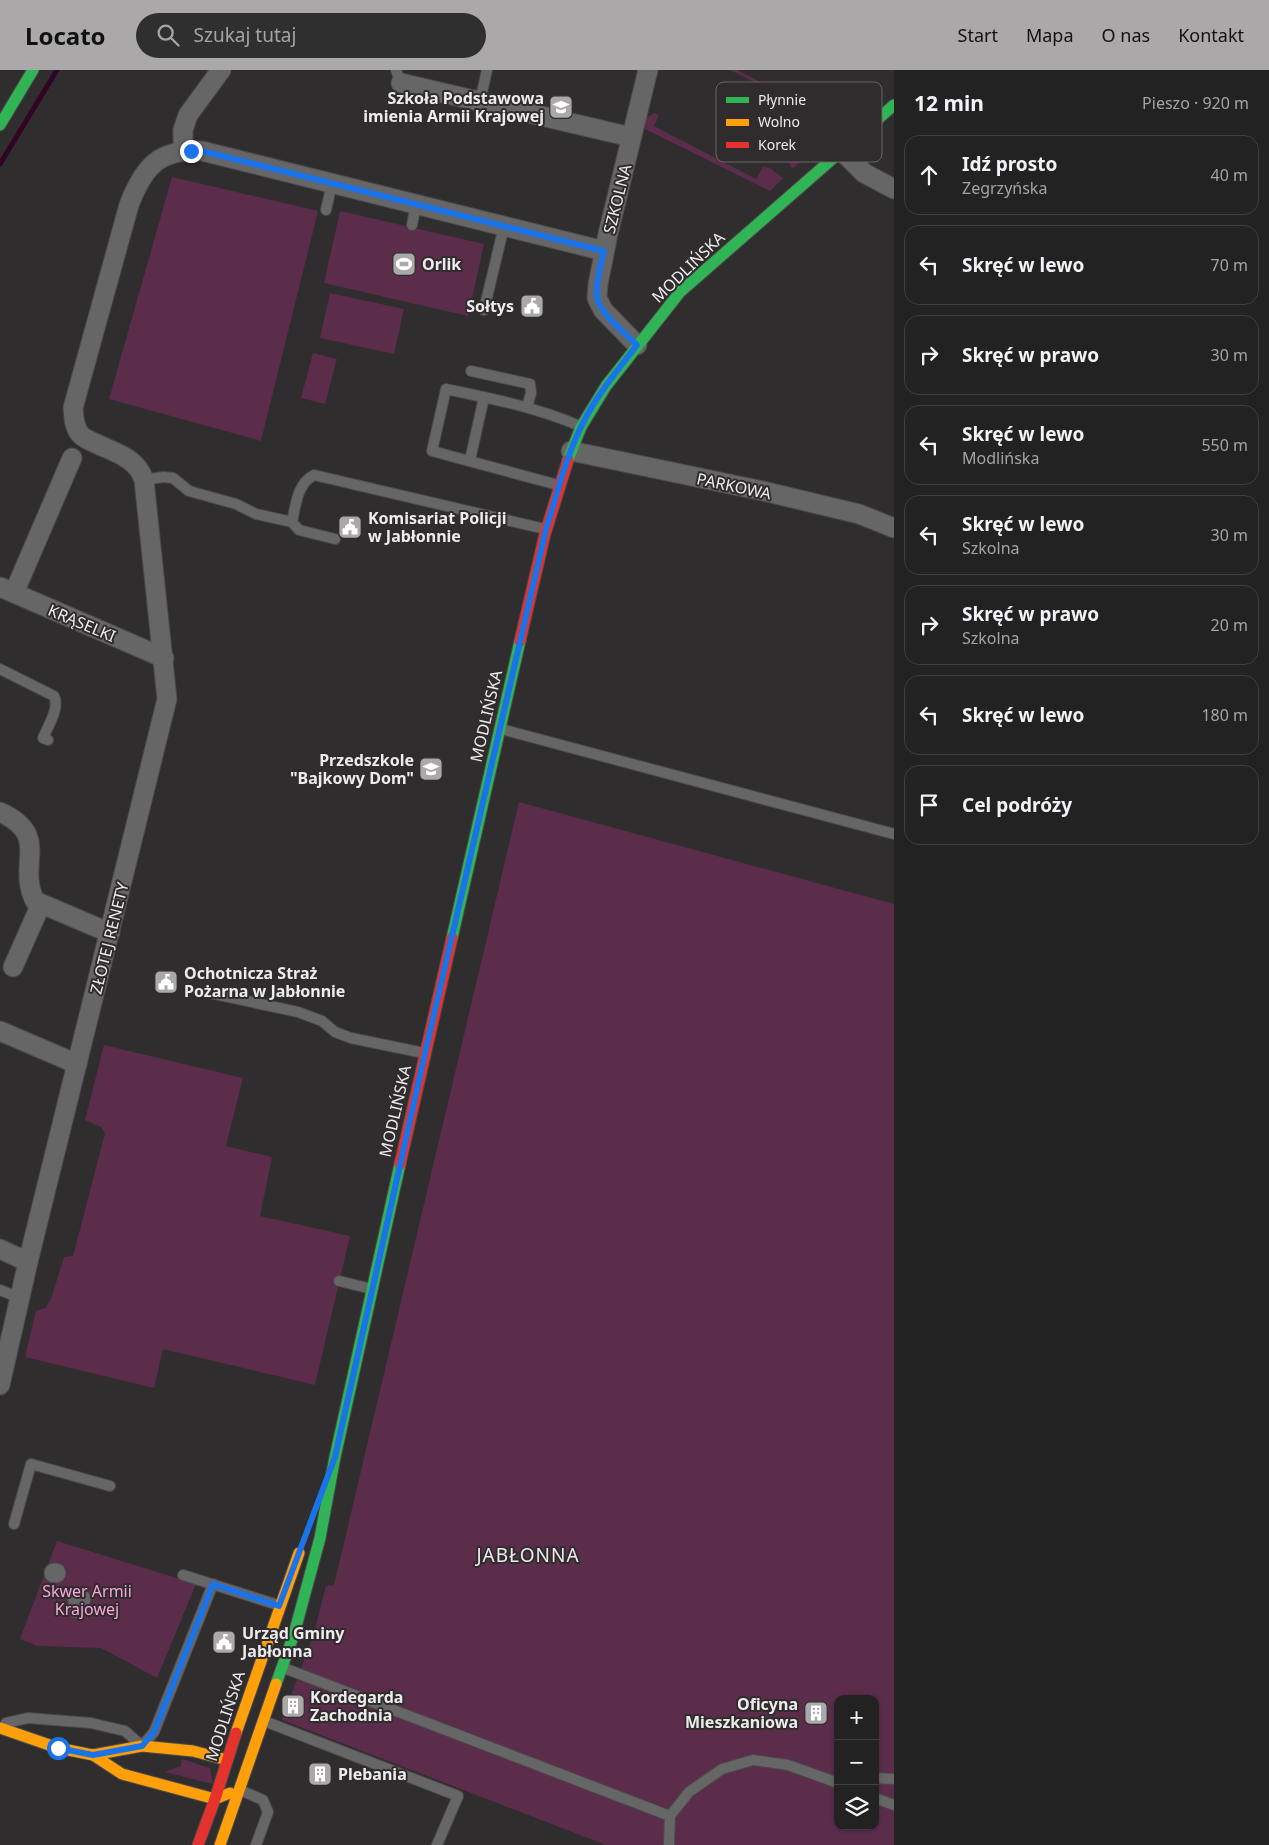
<!DOCTYPE html>
<html lang="pl">
<meta charset="utf-8">
<style>
body{margin:0;font-family:"Noto Sans",sans-serif;background:#2f2f2f;color:#f1f3f6}
.controls{position:absolute;right:15px;bottom:15px;display:grid;overflow:hidden;border-radius:10px;box-shadow:0 1px 4px #0004}
.controls button{width:45px;height:45px;display:grid;place-items:center;padding:0;border:0;border-bottom:1px solid #403f40;background:#232222;color:#f1f3f6;font:25px sans-serif}
.stop{position:absolute;width:15px;height:15px;margin:-11px;border:4px solid #1a73e8;border-radius:50%;background:#fff}
.stop.end{background:#1a73e8;border-color:#fff;box-shadow:0 1px 5px #0008}
.list{margin:0;padding:0;list-style:none}
h2{display:flex;justify-content:space-between;align-items:center;height:65px;margin:0;padding:0 20px;font-size:21px}
h2 small{font-size:16px;font-weight:400;color:#a3a4a5}
.list li{display:grid;grid-template-columns:32px 1fr auto;gap:15px;align-items:center;box-sizing:border-box;height:80px;margin:0 10px 10px;padding:0 10px;border:1px solid #403f40;border-radius:15px}
.list b{display:block;font-size:19px;white-space:nowrap}
.list p{margin:0;font-size:16px;white-space:nowrap;color:#a3a4a5}
.list em{font-size:16px;font-style:normal;color:#a3a4a5}
.icon{flex:none;width:28px;height:28px;fill:none;stroke:currentColor;stroke-width:2;stroke-linecap:round;stroke-linejoin:round}
.map{position:relative;flex:none;width:894px;height:1775px;overflow:hidden}
header{display:flex;align-items:center;gap:30px;box-sizing:border-box;height:70px;padding:0 25px;background:#aba8aa;color:#111}
header strong{font-size:24px}
nav{display:flex;gap:28px;margin-inline-start:auto;font-size:18px}
.search{width:350px;height:45px;background:#2f2f2f;display:flex;align-items:center;gap:12px;box-sizing:border-box;padding:0 18px;border-radius:28px;color:#a3a4a5;font-size:19px}
main{display:flex}
aside{flex:1;background:#232222}
.map>svg:first-child{display:block}
.green{fill:#5b2d4b;fill-rule:evenodd}
.lines{fill:none;stroke-linecap:round;stroke-linejoin:round}
.stream{stroke:#320424;stroke-width:5}
.lane-casing{stroke:#4b494a;stroke-width:12}
.street-casing{stroke:#4b494a;stroke-width:21}
.fast-casing{stroke:#4b494a;stroke-width:13}
.slow-casing{stroke:#4b494a;stroke-width:13}
.jam-casing{stroke:#4b494a;stroke-width:13}
.lane{stroke:#676667;stroke-width:10}
.street{stroke:#676667;stroke-width:19}
.fast{stroke:#30b455;stroke-width:11}
.slow{stroke:#ff9f0a;stroke-width:11}
.jam{stroke:#e5322d;stroke-width:11}
.route{stroke:#1a73e8;stroke-width:6}
.labels{text-anchor:middle;dominant-baseline:central;stroke-width:4;stroke-linejoin:round;paint-order:stroke}
.poi-label{font-size:16px;font-weight:bold;fill:#eeebed;stroke:#302c2e;text-anchor:start}
.street-label{font-size:16px;fill:#eeebed;stroke:#302c2e}
.park-label{font-size:16px;fill:#fca6da;stroke:#302c2e}
.quarter-label{font-size:19px;letter-spacing:1px;fill:#eeebed;stroke:#302c2e}
.key{fill:#302c2e;stroke:#696567;stroke-width:1}
.key-label{font-size:14px;fill:#eeebed}
</style>
<header>
<strong>Locato</strong>
<div class="search"><svg class="icon" aria-label="search" viewBox="0 0 24 24"><circle cx="10" cy="10" r="6"/><path d="M15 15l6 6"/></svg>Szukaj tutaj</div>
<nav><a>Start</a><a>Mapa</a><a>O nas</a><a>Kontakt</a></nav>
</header>
<main>
<div class="map">
<svg width="894" height="1775" viewBox="0 0 894 1775">
<rect width="100%" height="100%" fill="#2f2d2e"/>
<g class="green">
<polygon points="730,0 737,0 816,40 836,53 834,57 816,43"/>
<polygon points="654,43 659,45 654,56 756,109 763,97 770,98 783,108 770,121 641,57 644,49"/>
<path d="M811,53L828,61L831,67L792,99C786,89 787,81 796,73L800,74Z"/>
<polygon points="172,107 318,141 261,371 109,329"/>
<polygon points="340,141 484,174 468,246 324,213"/>
<polygon points="330,223 404,239 394,284 320,268"/>
<polygon points="313,283 337,289 325,334 301,328"/>
<path d="M519,732L894,834V1775H606L282,1650L314,1563L326,1516L334,1515ZM838,1629H875V1756H838Z"/>
<polygon points="104,975 243,1008 226,1076 272,1087 260,1146 350,1166 315,1315 163,1279 154,1318 25,1287 36,1241 45,1238 51,1229 64,1187 73,1186 105,1063 101,1057 85,1050"/>
<polygon points="57,1471 196,1514 157,1608 101,1578 37,1576 20,1569"/>
<polygon points="182,1689 210,1698 213,1714 165,1702 181,1696"/>
</g>
<g class="lines">
<polyline class="stream" points="0,94 57,0"/>
<g class="lane-casing">
<g id="lane">
<polyline points="396,0 401,13"/>
<polyline points="480,31 487,0"/>
<polyline points="326,140 332,113"/>
<polyline points="412,155 416,134"/>
<polyline points="484,240 504,156"/>
<polyline points="471,301 530,314 531,323 527,337"/>
<polyline points="470,390 484,327"/>
<polyline points="144,410 163,407 173,408 189,421 236,434 256,444 292,452 299,460 335,469"/>
<path d="M558,415L432,381L446,319C494,329 535,337 580,356"/>
<path d="M292,452C296,434 297,414 314,405L545,459"/>
<path d="M0,599L54,626C60,638 48,656 43,668L48,670"/>
<polyline points="501,659 894,764"/>
<polyline points="205,922 298,942 322,951 335,962 351,968 424,983"/>
<polyline points="339,1211 372,1219"/>
<polyline points="0,1220 20,1228"/>
<polyline points="14,1454 31,1394 110,1416"/>
<polyline points="183,1505 278,1535"/>
<polyline points="284,1598 670,1746"/>
<polyline points="264,1651 458,1726 437,1775"/>
<polyline points="6,1653 28,1648 91,1653 125,1661 142,1676 154,1662 213,1514"/>
<polyline points="875,1708 894,1709"/>
<polyline points="240,1720 263,1730 268,1742 256,1775"/>
<polyline points="875,1728 894,1735"/>
<polyline points="669,1775 670,1746 689,1722 722,1699 753,1690 788,1695 838,1713"/>
</g>
</g>
<g class="street-casing">
<g id="street">
<polyline points="401,13 631,67"/>
<polyline points="183,80 183,60 188,45 221,0"/>
<polyline points="842,81 864,103 894,119"/>
<polyline points="637,275 603,240 597,228 598,214 608,164 648,0"/>
<polyline points="571,381 763,421 859,444 894,458"/>
<polyline points="0,517 164,588"/>
<polyline points="14,523 72,388"/>
<path d="M0,742C52,766 16,793 35,831L110,863"/>
<polyline points="13,897 41,834"/>
<polyline points="0,961 77,994"/>
<polyline points="0,1179 28,1192"/>
<path d="M0,1315L28,1192L167,629L144,410C137,388 116,383 97,374C91,371 84,369 80,364C74,357 74,347 73,338L129,135C144,96 159,79 202,81L604,181"/>
<polyline points="54,1503 56,1503"/>
<polyline points="77,1527 81,1529 77,1538"/>
</g>
</g>
<g class="fast-casing">
<g id="fast">
<polyline points="0,55 33,0"/>
<polyline points="568,390 581,357 606,316 680,222 894,35"/>
<polyline points="452,868 520,571"/>
<polyline points="276,1614 294,1564 320,1468 335,1387 400,1094"/>
</g>
</g>
<g class="slow-casing">
<g id="slow">
<polyline points="0,1658 58,1678 93,1685 142,1676 193,1681 227,1690"/>
<polyline points="236,1663 299,1483"/>
<polyline points="93,1685 122,1704 215,1729 230,1723"/>
<polyline points="220,1775 276,1614"/>
</g>
</g>
<g class="jam-casing">
<g id="jam">
<polyline points="520,571 545,464 568,390"/>
<polyline points="400,1094 452,868"/>
<polyline points="198,1775 215,1729 236,1663"/>
</g>
</g>
<use href="#lane" class="lane"/>
<use href="#street" class="street"/>
<use href="#fast" class="fast"/>
<use href="#slow" class="slow"/>
<use href="#jam" class="jam"/>
</g>
<g class="lines">
<path class="route" d="M58,1678L93,1685L142,1676L154,1662L213,1514L279,1536L335,1387L425,983L546,459C557,425 565,389 581,357C595,327 617,301 637,275C625,263 599,243 597,227C595,213 601,195 604,181L202,81H191"/>
</g>
<defs>
<g id="school-square" transform="scale(1.25)"><rect x="-9" y="-9" width="18" height="18" rx="4" fill="#aba8aa" stroke="#302c2e"/><path d="M0-5L7-2L0 1L-7-2ZM-4 1L0 2.5L4 1V4Q0 6-4 4Z" fill="#fff"/></g>
<g id="stadium-square" transform="scale(1.25)"><rect x="-9" y="-9" width="18" height="18" rx="4" fill="#aba8aa" stroke="#302c2e"/><path d="M0-5a6.5 5 0 1 0 0 10a6.5 5 0 1 0 0-10ZM-3.5-1.8h7v3.6h-7Z" fill="#fff"/></g>
<g id="civic-square" transform="scale(1.25)"><rect x="-9" y="-9" width="18" height="18" rx="4" fill="#aba8aa" stroke="#302c2e"/><path d="M-.6-6.5H3V-4.5H.6V-3L4-1V1h2V6H-6V1h2V-1L-.6-3ZM-1.2 2.5V6h2.4V2.5Z" fill="#fff"/></g>
<g id="building-square" transform="scale(1.25)"><rect x="-9" y="-9" width="18" height="18" rx="4" fill="#aba8aa" stroke="#302c2e"/><path d="M-4-6H4V6H1V3H-1V6H-4ZM-2.5-4.3h1.7v1.8h-1.7ZM.8-4.3h1.7v1.8H.8ZM-2.5-1h1.7V.8h-1.7ZM.8-1h1.7V.8H.8Z" fill="#fff"/></g>
</defs>
<g fill-rule="evenodd">
<use href="#school-square" x="561" y="37"/>
<use href="#stadium-square" x="404" y="194"/>
<use href="#civic-square" x="532" y="236"/>
<use href="#civic-square" x="350" y="457"/>
<use href="#school-square" x="431" y="699"/>
<use href="#civic-square" x="166" y="912"/>
<use href="#civic-square" x="224" y="1572"/>
<use href="#building-square" x="293" y="1636"/>
<use href="#building-square" x="816" y="1643"/>
<use href="#building-square" x="320" y="1704"/>
</g>
<g class="labels">
<g class="poi-label">
<text x="544" y="28" text-anchor="end">Szkoła Podstawowa<tspan x="544" dy="18">imienia Armii Krajowej</tspan></text>
<text x="422" y="194">Orlik</text>
<text x="514" y="236" text-anchor="end">Sołtys</text>
<text x="368" y="448">Komisariat Policji<tspan x="368" dy="18">w Jabłonnie</tspan></text>
<text x="414" y="690" text-anchor="end">Przedszkole<tspan x="414" dy="18">"Bajkowy Dom"</tspan></text>
<text x="184" y="903">Ochotnicza Straż<tspan x="184" dy="18">Pożarna w Jabłonnie</tspan></text>
<text x="242" y="1563">Urząd Gminy<tspan x="242" dy="18">Jabłonna</tspan></text>
<text x="310" y="1627">Kordegarda<tspan x="310" dy="18">Zachodnia</tspan></text>
<text x="798" y="1634" text-anchor="end">Oficyna<tspan x="798" dy="18">Mieszkaniowa</tspan></text>
<text x="338" y="1704">Plebania</text>
</g>
<g class="street-label">
<text transform="translate(617 129) rotate(-76)">SZKOLNA</text>
<text transform="translate(688 197) rotate(-44)">MODLIŃSKA</text>
<text transform="translate(734 416) rotate(12)">PARKOWA</text>
<text transform="translate(82 553) rotate(23)">KRĄSELKI</text>
<text transform="translate(486 646) rotate(-77)">MODLIŃSKA</text>
<text transform="translate(109 868) rotate(-76)">ZŁOTEJ RENETY</text>
<text transform="translate(395 1041) rotate(-77)">MODLIŃSKA</text>
<text transform="translate(225 1646) rotate(-72)">MODLIŃSKA</text>
</g>
<g class="park-label">
<text x="87" y="1521">Skwer Armii<tspan x="87" dy="18">Krajowej</tspan></text>
</g>
<g class="quarter-label">
<text x="528" y="1485">JABŁONNA</text>
</g>
</g>
<rect x="716" y="12" width="166" height="80" rx="8" class="key"/>
<rect x="726" y="27" width="23" height="6" fill="#30b455"/>
<rect x="726" y="49" width="23" height="7" fill="#ff9f0a"/>
<rect x="726" y="72" width="23" height="6" fill="#e5322d"/>
<g class="key-label">
<text x="758" y="35">Płynnie</text>
<text x="758" y="57">Wolno</text>
<text x="758" y="80">Korek</text>
</g>
</svg>
<div class="controls">
<button>+</button>
<button>−</button>
<button><svg class="icon" aria-label="layers" viewBox="0 0 24 24"><path d="M12 4l9 5-9 5-9-5zM3 14l9 5 9-5"/></svg></button>
</div>
<div class="stop" style="left:58px;top:1678px"></div>
<div class="stop end" style="left:191px;top:81px"></div>
</div>
<aside>
<h2>12 min<small>Pieszo · 920 m</small></h2>
<ul class="list">
<li><svg class="icon" aria-label="ahead" viewBox="0 0 24 24"><path d="M12 20V5M6 11l6-6 6 6"/></svg><div><b>Idź prosto</b><p>Zegrzyńska</p></div><em>40 m</em></li>
<li><svg class="icon" aria-label="left" viewBox="0 0 24 24"><path d="M17 20v-9H6M10 6l-5 5 5 5"/></svg><div><b>Skręć w lewo</b></div><em>70 m</em></li>
<li><svg class="icon" aria-label="right" viewBox="0 0 24 24"><path d="M7 20v-9h11M14 6l5 5-5 5"/></svg><div><b>Skręć w prawo</b></div><em>30 m</em></li>
<li><svg class="icon" aria-label="left" viewBox="0 0 24 24"><path d="M17 20v-9H6M10 6l-5 5 5 5"/></svg><div><b>Skręć w lewo</b><p>Modlińska</p></div><em>550 m</em></li>
<li><svg class="icon" aria-label="left" viewBox="0 0 24 24"><path d="M17 20v-9H6M10 6l-5 5 5 5"/></svg><div><b>Skręć w lewo</b><p>Szkolna</p></div><em>30 m</em></li>
<li><svg class="icon" aria-label="right" viewBox="0 0 24 24"><path d="M7 20v-9h11M14 6l5 5-5 5"/></svg><div><b>Skręć w prawo</b><p>Szkolna</p></div><em>20 m</em></li>
<li><svg class="icon" aria-label="left" viewBox="0 0 24 24"><path d="M17 20v-9H6M10 6l-5 5 5 5"/></svg><div><b>Skręć w lewo</b></div><em>180 m</em></li>
<li><svg class="icon" aria-label="arrive" viewBox="0 0 24 24"><path d="M6 21V4h12l-3 4 3 4H6"/></svg><div><b>Cel podróży</b></div></li>
</ul>
</aside>
</main>
